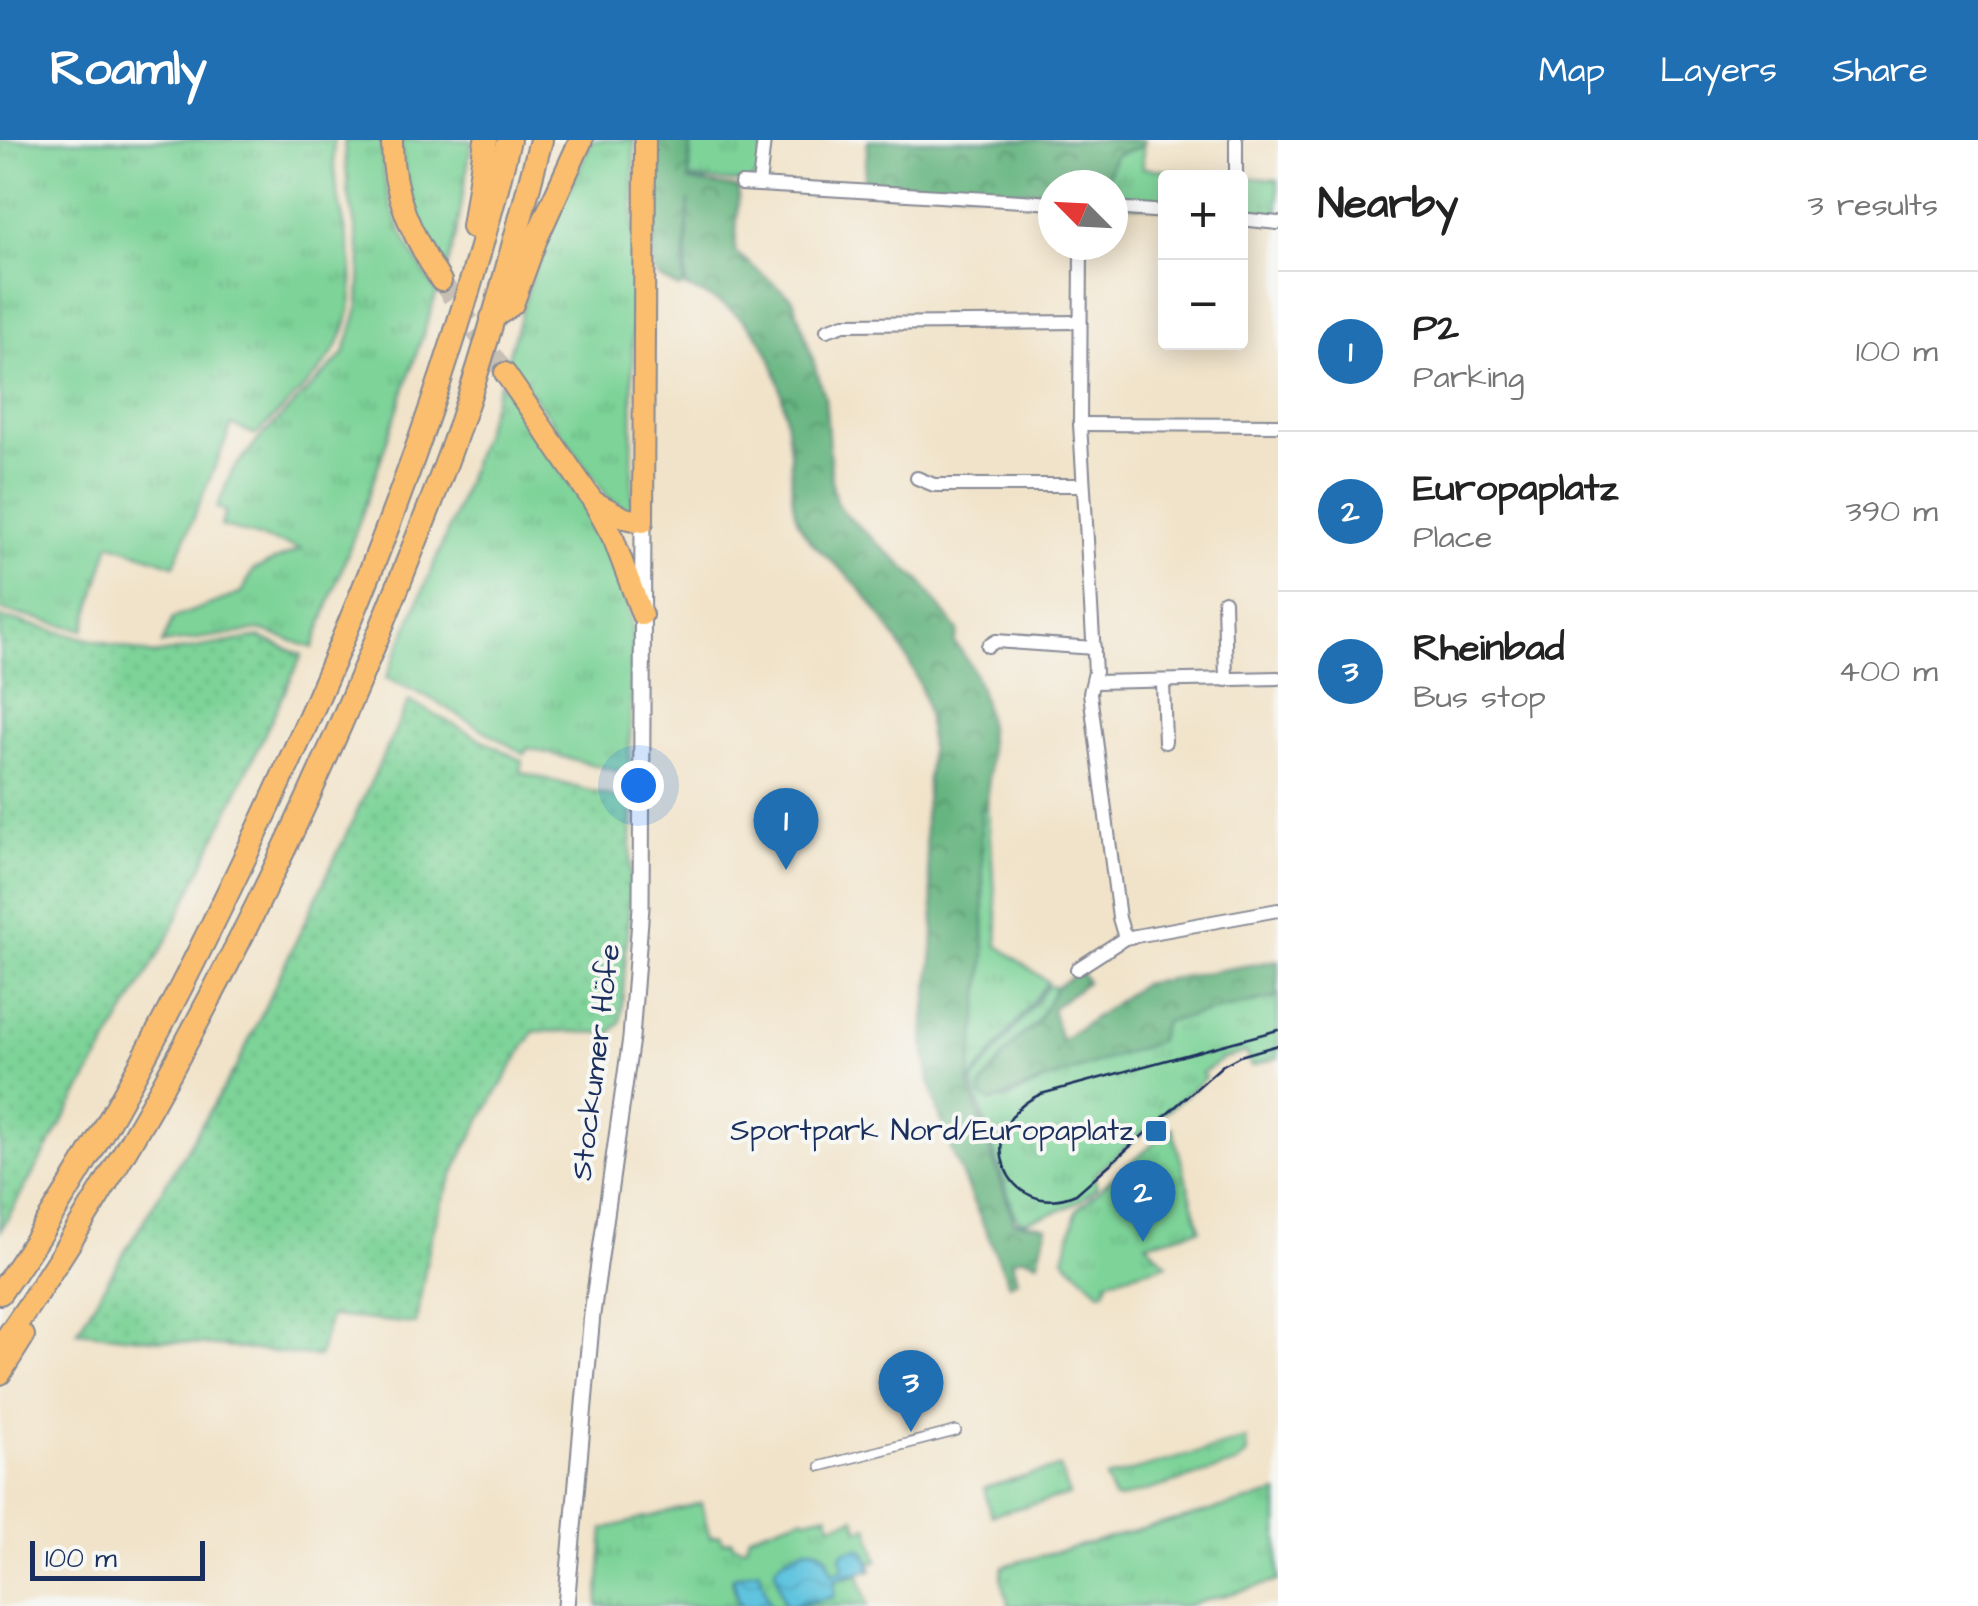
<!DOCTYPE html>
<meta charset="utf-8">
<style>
body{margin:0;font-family:"Architects Daughter",sans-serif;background:#f6f6f6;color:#222}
.controls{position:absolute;right:30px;top:30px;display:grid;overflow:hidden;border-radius:10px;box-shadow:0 5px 25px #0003}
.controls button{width:90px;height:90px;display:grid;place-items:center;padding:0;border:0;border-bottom:2px solid #e0e0e0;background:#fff;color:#222;font:50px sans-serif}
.compass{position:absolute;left:1038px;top:30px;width:90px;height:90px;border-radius:50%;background:#fff;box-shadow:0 5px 25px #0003;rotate:294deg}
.scale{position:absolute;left:30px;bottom:25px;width:175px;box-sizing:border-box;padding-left:10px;border:5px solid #1b2f5e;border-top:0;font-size:28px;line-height:35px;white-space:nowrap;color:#1b2f5e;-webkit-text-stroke:8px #f6f6f2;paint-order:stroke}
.you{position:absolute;left:638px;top:645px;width:35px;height:35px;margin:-25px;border:8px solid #fff;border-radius:50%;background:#1a73e8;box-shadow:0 0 0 15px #1a73e833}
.badge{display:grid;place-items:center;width:65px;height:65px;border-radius:50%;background:#1f6fb2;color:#fff;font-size:32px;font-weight:700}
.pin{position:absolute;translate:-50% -82px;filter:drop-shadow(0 2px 5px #0008)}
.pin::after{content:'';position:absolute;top:52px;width:35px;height:30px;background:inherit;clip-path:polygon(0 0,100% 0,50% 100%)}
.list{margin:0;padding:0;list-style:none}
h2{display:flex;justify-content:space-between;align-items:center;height:130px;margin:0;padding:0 40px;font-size:42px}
h2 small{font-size:32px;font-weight:400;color:#767676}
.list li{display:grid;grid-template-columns:65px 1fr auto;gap:30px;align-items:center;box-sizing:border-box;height:160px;padding:0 40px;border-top:2px solid #e0e0e0}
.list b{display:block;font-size:38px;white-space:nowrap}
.list p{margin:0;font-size:32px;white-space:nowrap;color:#767676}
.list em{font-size:32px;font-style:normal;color:#767676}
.map{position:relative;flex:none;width:1278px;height:1466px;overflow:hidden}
header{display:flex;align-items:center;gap:60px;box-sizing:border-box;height:140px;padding:0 50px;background:#1f6fb2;color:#fff}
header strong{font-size:48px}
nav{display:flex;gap:55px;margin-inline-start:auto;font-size:35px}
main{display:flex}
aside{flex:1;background:#fff}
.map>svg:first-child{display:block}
.grass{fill:url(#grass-tufts);stroke:#4c817b;stroke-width:2.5}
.forest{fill:url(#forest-crowns);stroke:#40726f;stroke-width:2.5}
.garden{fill:url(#garden-dots);stroke:#4c817b;stroke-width:2.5}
.water{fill:url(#water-waves);stroke:#3e7a9e;stroke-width:2.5}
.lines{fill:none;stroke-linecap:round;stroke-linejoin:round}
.primary-tunnel{stroke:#c6bfb4;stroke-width:20;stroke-dasharray:20 10;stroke-linecap:butt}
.pedestrian-casing{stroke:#868994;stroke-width:12}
.minor-casing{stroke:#868994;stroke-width:16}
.tertiary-casing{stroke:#868994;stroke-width:19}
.primary-casing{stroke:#868994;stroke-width:24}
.motorway-casing{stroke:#868994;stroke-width:26}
.pedestrian{stroke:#fff;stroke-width:9}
.minor{stroke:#fff;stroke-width:12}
.tertiary{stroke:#fff;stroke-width:15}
.primary{stroke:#fbbe6e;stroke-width:20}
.motorway{stroke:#fbbe6e;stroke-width:22}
.tram{stroke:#1b2f5e;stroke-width:2.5}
.poi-dot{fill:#1f6fb2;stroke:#f6f6f2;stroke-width:4}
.labels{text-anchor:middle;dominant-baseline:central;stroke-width:8;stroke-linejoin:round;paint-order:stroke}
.street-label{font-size:30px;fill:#1b2f5e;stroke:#f6f6f2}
.poi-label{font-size:30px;fill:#1b2f5e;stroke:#f6f6f2;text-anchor:end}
</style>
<header>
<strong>Roamly</strong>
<nav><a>Map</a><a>Layers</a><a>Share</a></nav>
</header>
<main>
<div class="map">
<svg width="1278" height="1466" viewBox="0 0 1278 1466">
<defs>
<pattern id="grass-tufts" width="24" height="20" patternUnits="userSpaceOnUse" patternTransform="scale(2.5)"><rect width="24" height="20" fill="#7dd398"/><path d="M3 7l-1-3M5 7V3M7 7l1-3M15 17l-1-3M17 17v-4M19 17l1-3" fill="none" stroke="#6bb585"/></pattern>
<pattern id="forest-crowns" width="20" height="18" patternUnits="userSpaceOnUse" patternTransform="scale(2.5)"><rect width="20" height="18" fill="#66b580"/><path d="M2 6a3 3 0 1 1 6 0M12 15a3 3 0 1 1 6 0" fill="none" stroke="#53946c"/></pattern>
<pattern id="garden-dots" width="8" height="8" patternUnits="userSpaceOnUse" patternTransform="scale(2.5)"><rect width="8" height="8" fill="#7dd398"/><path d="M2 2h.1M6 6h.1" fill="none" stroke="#6bb585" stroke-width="1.8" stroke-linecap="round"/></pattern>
<pattern id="water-waves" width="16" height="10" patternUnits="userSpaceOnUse" patternTransform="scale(2.5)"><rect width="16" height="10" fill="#61c4df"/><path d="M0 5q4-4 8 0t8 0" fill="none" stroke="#4fa0b8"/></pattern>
</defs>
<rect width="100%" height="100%" fill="#f6f6f2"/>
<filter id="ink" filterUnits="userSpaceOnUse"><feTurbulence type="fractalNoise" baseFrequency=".01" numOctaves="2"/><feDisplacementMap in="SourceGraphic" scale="20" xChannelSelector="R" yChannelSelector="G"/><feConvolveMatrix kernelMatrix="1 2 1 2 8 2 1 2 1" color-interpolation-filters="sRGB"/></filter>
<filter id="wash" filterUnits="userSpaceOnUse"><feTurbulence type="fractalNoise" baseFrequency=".0048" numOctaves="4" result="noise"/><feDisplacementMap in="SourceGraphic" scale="40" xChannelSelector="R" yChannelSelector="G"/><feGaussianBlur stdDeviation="2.25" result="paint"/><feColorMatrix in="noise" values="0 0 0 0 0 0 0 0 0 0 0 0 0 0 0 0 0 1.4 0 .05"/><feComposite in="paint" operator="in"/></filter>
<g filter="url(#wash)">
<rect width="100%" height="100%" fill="#f1e3c9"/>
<g class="grass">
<path d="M0,0H334C331,37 342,71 349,107C367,203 317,234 256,295L232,285L174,425L110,403L84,490L0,470Z"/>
<path d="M344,0H382C380,60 405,104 437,153L363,371L313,508L260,490L162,504L173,478L242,453L253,430L301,409L221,386L226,371L217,368L232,331L261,297L344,214L359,165L361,118L348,50Z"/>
<path d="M400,0H472L456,97L447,129C415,91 406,48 400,0Z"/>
<polygon points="592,0 634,0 632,372 610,360 507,220 539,113"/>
<polygon points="691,0 763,0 761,31 750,43 689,39"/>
<polygon points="1143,6 1143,28 1233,38 1166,38 1165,67 1113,64 1113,45 1104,45 1115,15"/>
<polygon points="1242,37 1278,40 1278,76 1243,72"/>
<polygon points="500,242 609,400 621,434 633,492 629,634 528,608 524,614 428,557 386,538 454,376"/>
<polygon points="987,667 998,783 997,805 1048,842 969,943 981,670"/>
<path d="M1048,846L1056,847L1036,884L1015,901L981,947L1005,960L1163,882L1278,857V918L1251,926L1245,912L1223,919L1202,933L1205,938L1094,1035L1097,1047C1071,1070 1055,1073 1022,1082L1015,1076L972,942Z"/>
<polygon points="1172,987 1200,1089 1147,1103 1167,1124 1108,1140 1105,1151 1100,1152 1064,1118 1077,1069"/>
<polygon points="1246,1299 1247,1315 1236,1324 1120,1359 1113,1358 1106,1338"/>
<polygon points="1060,1327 1069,1355 991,1375 984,1348"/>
<polygon points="1278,1353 1278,1441 1185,1466 1009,1466 1001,1437 1003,1426"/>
<polygon points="701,1363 710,1397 720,1395 722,1402 732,1400 732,1404 745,1408 749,1395 802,1377 807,1379 828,1374 831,1385 855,1378 858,1390 868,1387 878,1421 870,1423 872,1431 869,1432 868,1424 841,1418 844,1429 833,1434 827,1416 784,1464 788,1466 770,1466 759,1430 732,1440 739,1466 598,1466 604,1389"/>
<polygon points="859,1434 868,1466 791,1466 816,1459 835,1440"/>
</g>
<g class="forest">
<path d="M653,0H690L689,41L739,48L735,112L793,159L825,257L832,344L836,362L848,377L921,442L958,491L955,503C994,549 991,610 987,667L981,670L985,816L969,943L1014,1081C1026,1086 1033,1082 1047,1087L1038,1122L1023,1117L1012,1120L1017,1140L1009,1144C980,1074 932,982 925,909C922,870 934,829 934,789C934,751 923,714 925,676C927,635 935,596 923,555C913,521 877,467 852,440C831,417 804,405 795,372C790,353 792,332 790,312C781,228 770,177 685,147L689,60L683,145L679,148L660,138L653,129Z"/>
<polygon points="868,0 1144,0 1143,6 1115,15 1104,45 1053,45 1053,51 978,51 864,44"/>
<polygon points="1278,820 1278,857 1164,882 1158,902 1041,942 992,962 981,956 981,947 1015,901 1036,884 1056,847 1077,833 1082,834 1087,842 1052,868 1061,901 1142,844"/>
</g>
<g class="garden">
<polygon points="0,477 153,515 259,497 302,515 168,798 0,1091"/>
<path d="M409,561L522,621L520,632L632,662L630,755L621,881L611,893L534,891C501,946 464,1002 442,1062C428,1101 423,1143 416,1184L330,1176L319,1217L77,1191L237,926Z"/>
</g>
<g class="water">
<path d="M860,1408L864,1410L871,1429L835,1440L834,1457L791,1466L784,1464L775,1430C782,1415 815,1397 827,1417C830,1422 830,1428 833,1434L844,1429L841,1418L843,1412Z"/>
<polygon points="759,1430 770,1466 739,1466 733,1437"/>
</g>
</g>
<g filter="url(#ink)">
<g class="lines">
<polyline class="primary-tunnel" points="441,141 505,233"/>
<g class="pedestrian-casing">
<polyline id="pedestrian" points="821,1326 956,1291"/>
</g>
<g class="minor-casing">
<g id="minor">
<polyline points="1236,38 1236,0"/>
<polyline points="741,44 1053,63"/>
<polyline points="759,45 764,0"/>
<polyline points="1113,68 1166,72"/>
<polyline points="1240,79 1278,83"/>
<polyline points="1081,105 1080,284 1095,532 1090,553 1119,778 1125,798"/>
<polyline points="827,190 844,184 1079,182"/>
<polyline points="1080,284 1278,285"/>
<polyline points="917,338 934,345 1083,345"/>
<polyline points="1224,461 1226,540"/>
<polyline points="988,506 996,501 1094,508"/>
<polyline points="1095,542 1278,538"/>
<polyline points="1163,542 1165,602"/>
<polyline points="1077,829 1125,798 1278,770"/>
</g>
</g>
<g class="tertiary-casing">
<polyline id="tertiary" points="566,1466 592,1174 631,898 641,767 643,382"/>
</g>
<g class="primary-casing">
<g id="primary">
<path d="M392,0C391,54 413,97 441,141"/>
<polyline points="505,233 593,361 614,400 642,475"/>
<polyline points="593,361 625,378 643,382 645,0"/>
</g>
</g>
<g class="motorway-casing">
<g id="motorway">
<polyline points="473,87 486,0"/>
<polyline points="492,178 512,164 535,101 581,0"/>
<path d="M0,1153C96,1017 173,868 245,717C355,487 449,249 509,0"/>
<path d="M0,1208C163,971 292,713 398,446C419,392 442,338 460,284C492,191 516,95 541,0"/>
<polyline points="0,1233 23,1196"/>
</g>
</g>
<use href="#pedestrian" class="pedestrian"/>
<use href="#minor" class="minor"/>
<use href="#tertiary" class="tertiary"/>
<use href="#primary" class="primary"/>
<use href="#motorway" class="motorway"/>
<path class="tram" d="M1278,890L1041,954C967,987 1007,1084 1076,1054L1223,925L1240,916L1278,905"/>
</g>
</g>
<rect class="poi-dot" x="1144" y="979" width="24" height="24" rx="5"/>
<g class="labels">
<g class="street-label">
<text transform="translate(596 922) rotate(-83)">Stockumer Höfe</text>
</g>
<g class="poi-label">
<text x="1134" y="991">Sportpark Nord/Europaplatz</text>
</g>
</g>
</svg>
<div class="controls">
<button>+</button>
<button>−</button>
</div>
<svg class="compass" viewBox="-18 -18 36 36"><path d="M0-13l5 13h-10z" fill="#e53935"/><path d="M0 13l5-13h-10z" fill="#767676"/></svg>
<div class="scale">100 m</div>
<div class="you"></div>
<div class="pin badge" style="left:786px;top:730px">1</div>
<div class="pin badge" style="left:1143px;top:1102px">2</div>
<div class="pin badge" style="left:911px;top:1292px">3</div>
</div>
<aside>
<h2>Nearby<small>3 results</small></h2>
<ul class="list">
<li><span class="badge">1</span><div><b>P2</b><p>Parking</p></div><em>100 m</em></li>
<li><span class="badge">2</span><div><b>Europaplatz</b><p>Place</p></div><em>390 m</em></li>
<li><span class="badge">3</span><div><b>Rheinbad</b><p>Bus stop</p></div><em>400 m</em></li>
</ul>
</aside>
</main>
